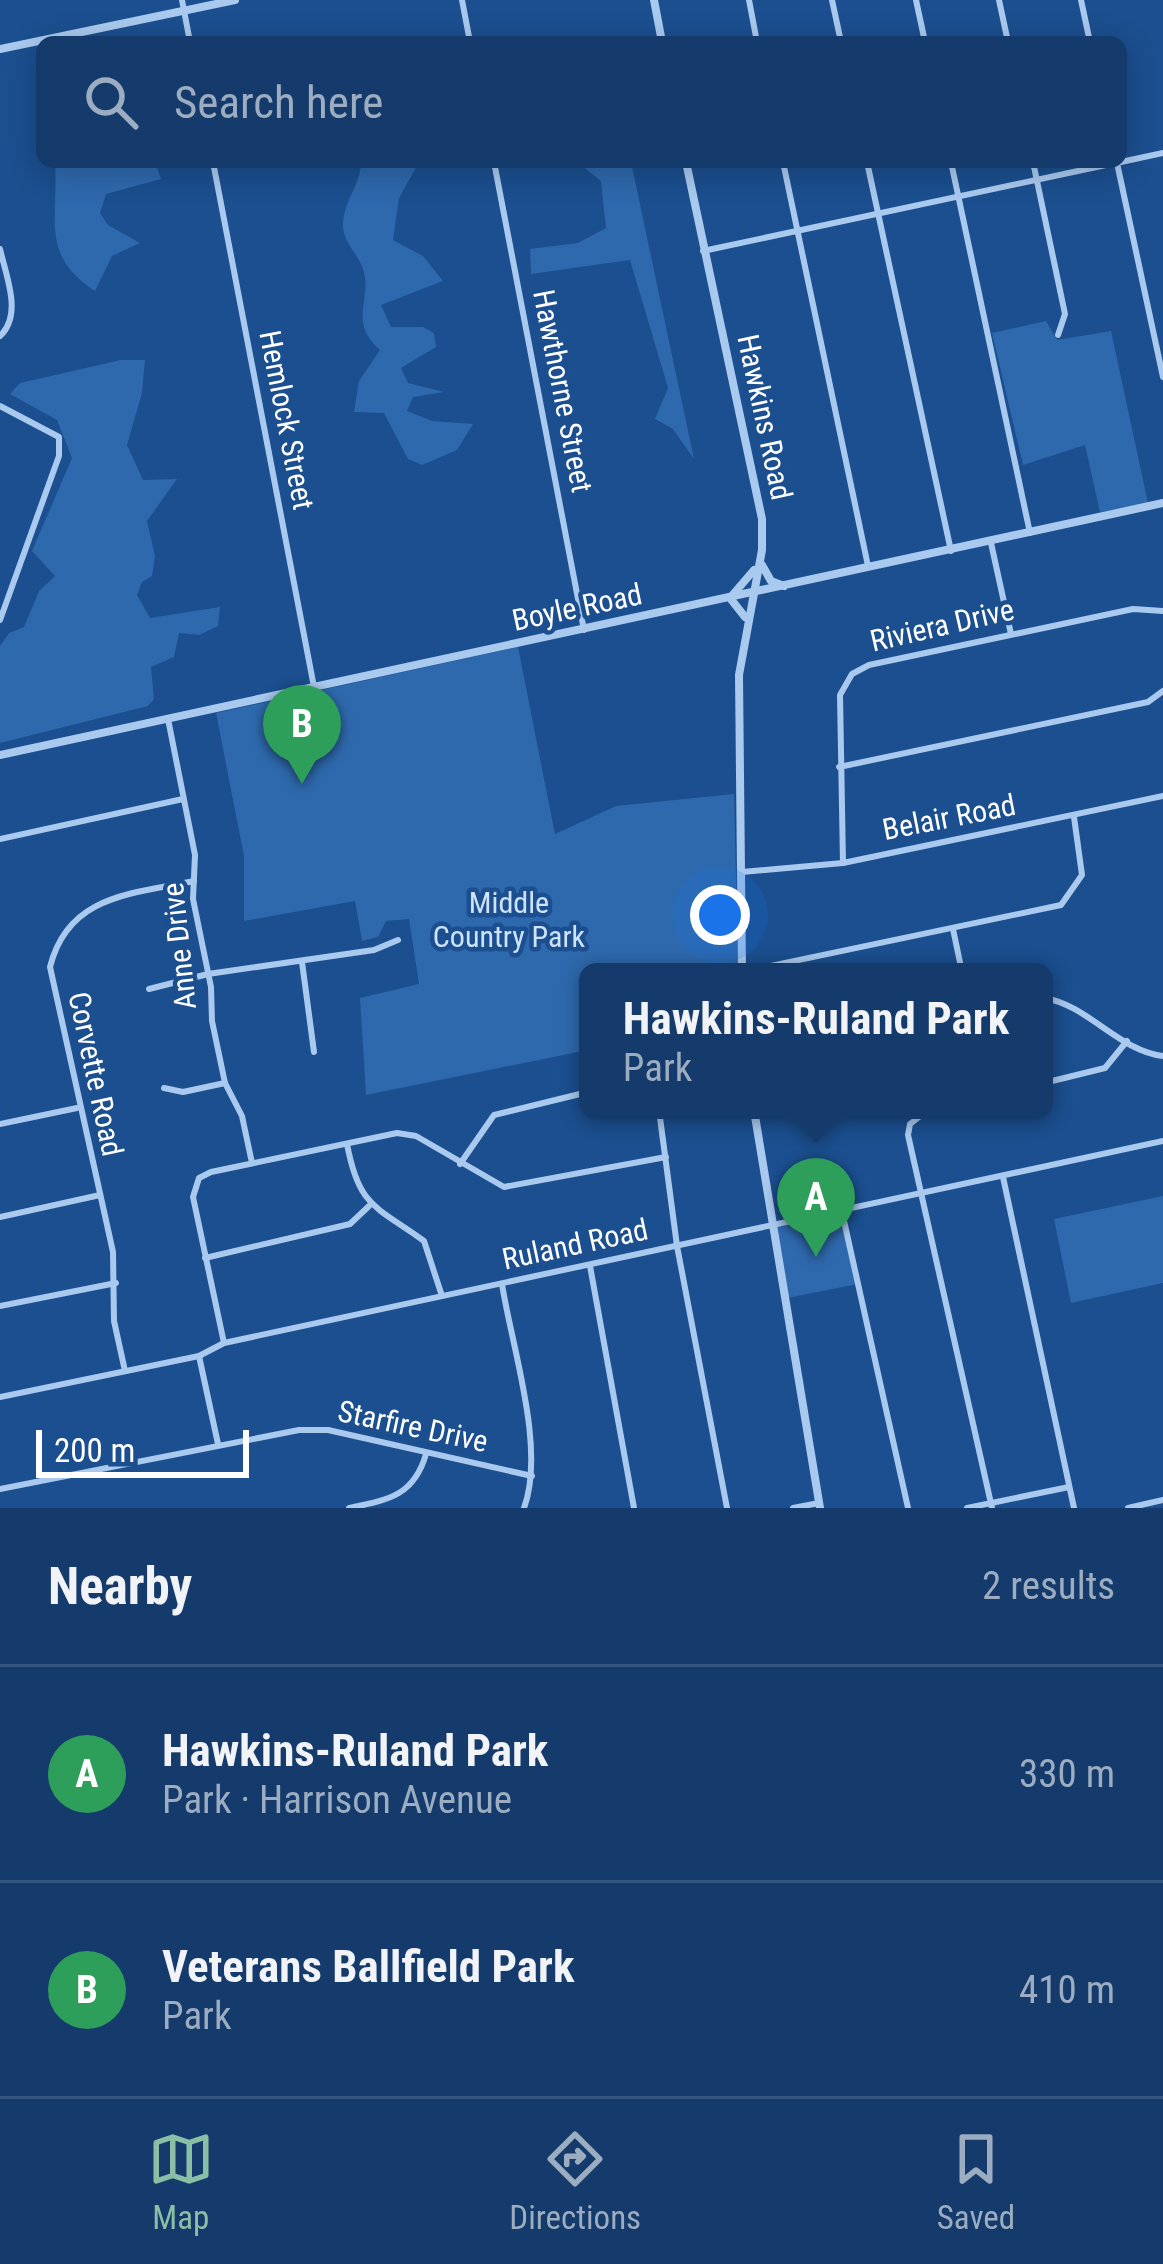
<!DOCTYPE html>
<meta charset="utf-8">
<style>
body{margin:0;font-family:"Roboto Condensed",sans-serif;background:#214673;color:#f1f3f6}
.scale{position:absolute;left:36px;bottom:30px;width:213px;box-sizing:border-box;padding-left:12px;border:6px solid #fff;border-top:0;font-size:33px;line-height:42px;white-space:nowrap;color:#fff;-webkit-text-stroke:9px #1b4f8f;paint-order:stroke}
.you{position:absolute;left:720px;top:915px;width:42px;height:42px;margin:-30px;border:9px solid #fff;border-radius:50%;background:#1a73e8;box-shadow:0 0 0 18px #1a73e833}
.badge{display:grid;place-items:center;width:78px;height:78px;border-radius:50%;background:#8abfa5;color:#fff;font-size:39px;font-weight:700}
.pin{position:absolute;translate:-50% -99px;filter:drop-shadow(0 3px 6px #0008)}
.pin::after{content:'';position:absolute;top:63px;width:42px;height:36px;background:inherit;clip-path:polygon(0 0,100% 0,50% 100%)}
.popup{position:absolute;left:579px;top:963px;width:474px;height:156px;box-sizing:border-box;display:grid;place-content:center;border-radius:18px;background:#143b6b;filter:drop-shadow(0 3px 9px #0005);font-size:39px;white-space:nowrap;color:#9dadc1}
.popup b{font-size:45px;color:#f1f3f6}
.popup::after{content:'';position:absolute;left:50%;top:100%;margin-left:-24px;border:24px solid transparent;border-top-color:#143b6b}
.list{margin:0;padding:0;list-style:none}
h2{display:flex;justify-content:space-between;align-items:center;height:156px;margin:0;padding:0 48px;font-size:51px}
h2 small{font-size:39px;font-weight:400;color:#9dadc1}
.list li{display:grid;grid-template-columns:78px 1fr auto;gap:36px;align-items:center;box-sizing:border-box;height:216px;padding:0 48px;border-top:3px solid #33557e}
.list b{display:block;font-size:45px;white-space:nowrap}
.list p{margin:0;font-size:39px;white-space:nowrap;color:#9dadc1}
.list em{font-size:39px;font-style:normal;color:#9dadc1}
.icon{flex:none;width:66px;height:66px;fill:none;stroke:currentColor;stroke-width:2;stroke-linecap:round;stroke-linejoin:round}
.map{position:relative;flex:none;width:1163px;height:1508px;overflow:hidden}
.search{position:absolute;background:#143b6b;box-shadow:0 6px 30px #0003;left:36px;right:36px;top:36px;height:132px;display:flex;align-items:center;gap:30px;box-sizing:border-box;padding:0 42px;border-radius:18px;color:#9dadc1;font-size:45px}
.sheet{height:588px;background:#143b6b}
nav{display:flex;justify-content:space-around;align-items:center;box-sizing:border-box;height:168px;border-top:3px solid #33557e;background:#143b6b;font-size:33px;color:#9dadc1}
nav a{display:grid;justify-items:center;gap:6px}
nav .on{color:#8abfa5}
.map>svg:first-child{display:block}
.green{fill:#2e69ad}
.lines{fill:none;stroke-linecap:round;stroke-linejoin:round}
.minor{stroke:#a9c9ee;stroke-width:6}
.tertiary{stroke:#a9c9ee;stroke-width:8}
.labels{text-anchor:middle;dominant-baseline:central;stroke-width:9;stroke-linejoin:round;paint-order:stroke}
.street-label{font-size:30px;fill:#fff;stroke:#1b4f8f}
.park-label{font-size:30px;fill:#cfe3fa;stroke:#1b4f8f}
</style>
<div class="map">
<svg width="1163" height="1508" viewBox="0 0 1163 1508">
<rect width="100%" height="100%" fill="#1b4f8f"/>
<g class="green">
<path d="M55,162H155L161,179L106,194L100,213L108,225L140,243L112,256L95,291C39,254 59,219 55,162Z"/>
<path d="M361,162H419L399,198L393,240L423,256L443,281L381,305L391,327H423L434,333L436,347L401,368L408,383L444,392L413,397L407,411L432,421L473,424L457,450L422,465L408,459L384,413L354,412L359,381L380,350C347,321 373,299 363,269C358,254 343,242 343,226C343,201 361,185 361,162Z"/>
<polygon points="577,162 631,162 694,459 673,429 655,419 668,388 630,260 531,274 530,249 578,243 606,228 601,181"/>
<polygon points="1046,321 1057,340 1111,331 1148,503 1100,512 1085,445 1023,465 992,333"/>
<polygon points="121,360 145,360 142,393 127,445 143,480 177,479 147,521 155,556 152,576 142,582 137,595 150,618 220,607 218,626 199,635 179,633 174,657 151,667 154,699 148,706 0,743 0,646 9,633 24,627 39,591 55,576 32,551 72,458 57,420 10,394 20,383"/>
<polygon points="518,647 555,834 616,806 734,794 738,964 695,972 588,972 588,1050 366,1095 360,998 419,984 409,919 386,921 378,937 362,941 355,901 244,921 244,856 216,713"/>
<polygon points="1163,1196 1163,1283 1071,1303 1054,1219"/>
<polygon points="842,1212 858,1284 782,1299 770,1227"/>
</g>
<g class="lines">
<g class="minor">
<polyline points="182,0 190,42"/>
<polyline points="462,0 470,42"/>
<polyline points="749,0 757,42"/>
<polyline points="832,0 841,42"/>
<polyline points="916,0 925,42"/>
<polyline points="999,0 1008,42"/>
<polyline points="1081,0 1090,42"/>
<polyline points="213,162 314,687"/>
<polyline points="494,162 584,630"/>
<polyline points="783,162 868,566"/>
<polyline points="867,162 951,551"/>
<polyline points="951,162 1030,533"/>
<polyline points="1033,162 1065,314 1058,335"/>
<polyline points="1121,162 1163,153"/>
<polyline points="1117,163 1163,377"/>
<path d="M0,249C6,276 23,315 0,336"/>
<polyline points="703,251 1120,162"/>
<polyline points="0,406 59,437 59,456 0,620"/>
<polyline points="991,543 1011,634"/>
<polyline points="168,719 195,855 193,899 211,987 212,1021 225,1083 242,1116 252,1163"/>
<polyline points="839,767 1148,702 1163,691"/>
<polyline points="0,839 183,799"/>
<polyline points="843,863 840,695 852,674 869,665 1133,609 1163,611"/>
<polyline points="742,872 843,863 1163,796"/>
<polyline points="953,929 962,972"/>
<polyline points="302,962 314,1052"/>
<polyline points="742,972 1061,905 1082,875 1074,817"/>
<polyline points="149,989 208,974 374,950 398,940"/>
<path d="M1044,998C1088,1005 1119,1051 1163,1056"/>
<polyline points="1044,1083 1105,1068 1127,1041"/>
<polyline points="164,1088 183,1092 225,1083"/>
<polyline points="659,1110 677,1246 727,1508"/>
<polyline points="928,1110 910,1124 908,1135 992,1508"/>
<polyline points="0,1124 77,1108"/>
<path d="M347,1144C359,1208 376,1206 424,1241L442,1296"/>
<polyline points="460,1164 494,1115 588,1092"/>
<polyline points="1003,1177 1074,1508"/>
<polyline points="842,1212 908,1508"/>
<polyline points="0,1217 100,1195"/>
<polyline points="205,1258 350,1224 369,1206"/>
<polyline points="590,1266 634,1508"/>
<path d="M502,1284C512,1348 546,1448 524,1508"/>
<polyline points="0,1306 116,1283"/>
<polyline points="224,1343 193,1197 199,1178 211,1172 397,1133 416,1136 504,1187 666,1157"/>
<polyline points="199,1356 218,1444"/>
<path d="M125,1371L114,1321L113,1252L50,967C68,895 131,894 194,881"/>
<polyline points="0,1397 199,1356 224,1343 1163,1141"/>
<polyline points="0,1489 299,1430 328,1430 532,1476"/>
<path d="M349,1508C388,1500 414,1496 426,1454"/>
<polyline points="793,1508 819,1503"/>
<polyline points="967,1508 1069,1487"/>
<polyline points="1128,1508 1163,1500"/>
</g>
<g class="tertiary">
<polyline points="654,0 662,42"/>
<polyline points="0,49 235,0"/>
<polyline points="686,162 762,519 762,550 739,675 742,972"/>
<polyline points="762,565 771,581 784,586"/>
<polyline points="745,617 730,598 754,570"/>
<polyline points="0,755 1163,503"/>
<polyline points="754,1110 820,1508"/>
</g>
</g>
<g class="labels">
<g class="street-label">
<text transform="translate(563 391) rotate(79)">Hawthorne Street</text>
<text transform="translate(765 417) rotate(78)">Hawkins Road</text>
<text transform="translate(287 420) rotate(79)">Hemlock Street</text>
<text transform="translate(577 607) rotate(-12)">Boyle Road</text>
<text transform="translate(942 625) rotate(-13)">Riviera Drive</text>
<text transform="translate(949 817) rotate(-11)">Belair Road</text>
<text transform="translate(179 946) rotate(-96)">Anne Drive</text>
<text transform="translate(96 1074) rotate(78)">Corvette Road</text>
<text transform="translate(575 1244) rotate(-12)">Ruland Road</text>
<text transform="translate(413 1426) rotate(12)">Starfire Drive</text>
</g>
<g class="park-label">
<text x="509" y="902">Middle<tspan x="509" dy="34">Country Park</tspan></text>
</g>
</g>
</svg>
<div class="scale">200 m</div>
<div class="you"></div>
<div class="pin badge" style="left:816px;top:1257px;background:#2e9e5b">A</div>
<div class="popup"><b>Hawkins-Ruland Park</b>Park</div>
<div class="pin badge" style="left:302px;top:784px;background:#2e9e5b">B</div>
<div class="search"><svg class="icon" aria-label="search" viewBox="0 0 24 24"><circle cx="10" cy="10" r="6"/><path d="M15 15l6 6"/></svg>Search here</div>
</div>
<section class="sheet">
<h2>Nearby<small>2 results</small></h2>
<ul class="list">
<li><span class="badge" style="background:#2e9e5b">A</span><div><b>Hawkins-Ruland Park</b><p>Park · Harrison Avenue</p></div><em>330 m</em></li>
<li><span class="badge" style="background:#2e9e5b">B</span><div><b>Veterans Ballfield Park</b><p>Park</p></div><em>410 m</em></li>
</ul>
</section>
<nav>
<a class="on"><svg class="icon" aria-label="map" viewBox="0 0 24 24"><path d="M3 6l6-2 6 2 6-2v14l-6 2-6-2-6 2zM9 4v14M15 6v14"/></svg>Map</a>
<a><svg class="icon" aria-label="directions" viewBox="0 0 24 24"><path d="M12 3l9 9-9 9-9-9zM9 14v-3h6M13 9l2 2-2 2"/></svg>Directions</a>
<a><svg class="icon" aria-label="saved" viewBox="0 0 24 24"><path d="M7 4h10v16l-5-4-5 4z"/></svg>Saved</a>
</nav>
